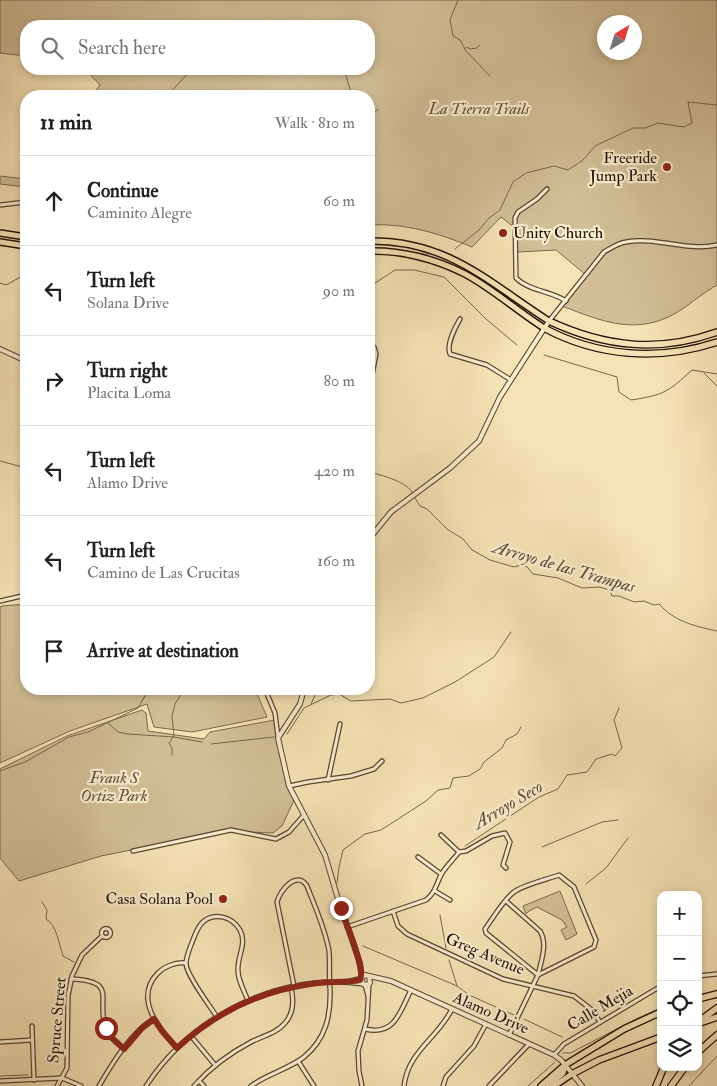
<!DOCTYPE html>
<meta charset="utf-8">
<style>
body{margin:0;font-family:"IM FELL Double Pica",serif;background:#f6f6f6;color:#202124}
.controls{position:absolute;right:15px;bottom:15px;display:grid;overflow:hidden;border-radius:10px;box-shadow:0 2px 8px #0003}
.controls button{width:45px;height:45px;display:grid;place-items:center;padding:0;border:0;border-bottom:1px solid #e0e0e0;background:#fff;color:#202124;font:25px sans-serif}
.compass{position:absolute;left:597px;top:15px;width:45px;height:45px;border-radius:50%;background:#fff;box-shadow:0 2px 8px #0003;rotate:38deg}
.stop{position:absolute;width:15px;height:15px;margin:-11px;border:4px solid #8f2418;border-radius:50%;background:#fff}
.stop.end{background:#8f2418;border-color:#fff;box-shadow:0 1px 5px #0008}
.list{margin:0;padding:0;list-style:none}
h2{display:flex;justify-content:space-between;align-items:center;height:65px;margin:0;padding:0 20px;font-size:21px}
h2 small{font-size:16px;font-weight:400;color:#757577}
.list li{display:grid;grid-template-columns:32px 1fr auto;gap:15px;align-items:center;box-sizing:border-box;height:90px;padding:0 20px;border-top:1px solid #e0e0e0}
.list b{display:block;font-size:19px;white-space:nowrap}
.list p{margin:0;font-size:16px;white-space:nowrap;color:#757577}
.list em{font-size:16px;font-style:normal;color:#757577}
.icon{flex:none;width:28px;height:28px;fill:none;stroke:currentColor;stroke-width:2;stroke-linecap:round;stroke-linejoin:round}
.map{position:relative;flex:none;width:717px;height:1086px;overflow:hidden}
.search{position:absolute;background:#fff;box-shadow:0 2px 8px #0003;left:20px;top:20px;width:355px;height:55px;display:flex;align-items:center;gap:12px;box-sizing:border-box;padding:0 18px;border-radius:20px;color:#757577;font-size:19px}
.panel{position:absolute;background:#fff;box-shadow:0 2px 8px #0003;left:20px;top:90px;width:355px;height:605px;border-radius:20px}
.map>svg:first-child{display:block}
.green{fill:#d2bf97;stroke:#7a684e;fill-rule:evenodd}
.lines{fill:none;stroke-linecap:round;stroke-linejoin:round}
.stream{stroke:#76654c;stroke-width:1}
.minor-casing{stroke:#584632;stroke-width:5.5}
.tertiary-casing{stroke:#584632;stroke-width:6}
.trunk-casing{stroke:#231206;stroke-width:8}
.motorway-casing{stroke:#231206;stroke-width:8}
.minor{stroke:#f9edcf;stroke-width:3}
.tertiary{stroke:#f9edcf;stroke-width:4}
.trunk{stroke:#f6e3b5;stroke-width:5}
.motorway{stroke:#f6e3b5;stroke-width:5.5}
.route{stroke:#8f2418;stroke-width:6}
.poi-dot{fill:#8f2418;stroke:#f9edcf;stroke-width:2}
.labels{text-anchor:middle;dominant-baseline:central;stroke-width:4.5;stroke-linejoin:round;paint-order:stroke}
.park-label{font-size:16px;font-style:italic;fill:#604f39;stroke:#f9edcf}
.poi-label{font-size:16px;fill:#231206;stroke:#f9edcf;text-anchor:end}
.street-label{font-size:16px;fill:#231206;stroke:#f9edcf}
.water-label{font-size:18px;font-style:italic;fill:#62503a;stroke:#f9edcf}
</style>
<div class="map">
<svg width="717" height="1086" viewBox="0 0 717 1086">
<rect width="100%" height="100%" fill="#f6e3b5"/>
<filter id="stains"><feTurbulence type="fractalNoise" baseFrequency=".004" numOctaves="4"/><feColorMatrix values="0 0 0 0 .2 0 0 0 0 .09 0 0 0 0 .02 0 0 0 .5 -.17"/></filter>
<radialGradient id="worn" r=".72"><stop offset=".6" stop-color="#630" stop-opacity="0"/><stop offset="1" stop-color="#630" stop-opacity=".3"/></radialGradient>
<g class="green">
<path d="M0,0H717V285C702,293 690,305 676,313C636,336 601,321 562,306L586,275L556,250L517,252L515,228L501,217L472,247C438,233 405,223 369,225V96H92L100,85L85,69H369V26H26V56L0,53ZM604,22H634V52H604Z"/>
<polygon points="0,176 26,179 26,187 0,184"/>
<polygon points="26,604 26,689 255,689 267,717 192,732 154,727 147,704 70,731 0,763 0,607 2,606"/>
<polygon points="142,710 146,713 148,731 204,739 210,732 275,720 285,772 295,798 282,826 273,833 227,831 101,856 19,881 0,858 0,769 67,736"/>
<polygon points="560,891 577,934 566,940 561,930 567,927 562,920 537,907 529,911 526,914 523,906"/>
</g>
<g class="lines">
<g class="stream">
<polyline points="458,0 450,20 453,36 460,40 465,49 467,47 470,49 477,48 480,45"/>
<polyline points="239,26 241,24 250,24"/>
<polyline points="465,50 490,76"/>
<polyline points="344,69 352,96"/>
<polyline points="167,96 192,69"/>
<polyline points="369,118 378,109"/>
<polyline points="455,249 479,230 489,218 500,210 513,182 526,173 554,166 568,170 583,160 595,146 633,128 645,128 658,123 684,127 692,123 688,102 717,105"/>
<polyline points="0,283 6,285 26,274"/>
<polyline points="369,287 395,270 414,270 444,277 486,319 517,345"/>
<path d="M544,355L617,377L619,392L631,400C664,395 668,392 692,370L717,374"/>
<polyline points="704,373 717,386"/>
<polyline points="0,461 26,468"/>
<path d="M369,472C381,475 409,482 413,494"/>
<path d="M415,498L420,506L427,509L447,529L463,539L472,550L490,560L514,567L522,565L527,567L533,574L558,578L582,588L599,587L610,590L612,596H619L634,602L644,601L654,605L659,604C675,622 695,626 717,631"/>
<polyline points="311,704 318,689"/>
<polyline points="108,723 118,732 128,734 174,737 202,742"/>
<polyline points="287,734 304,708 331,695 339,694 351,701 390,699 401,703 423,698 455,682 494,657 511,632"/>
<polyline points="211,744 274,737"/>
<polyline points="172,755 172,748 169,743 174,736 172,716 175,704 180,696 188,689"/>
<polyline points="0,771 25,762 69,737 88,732 138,708 149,689"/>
<polyline points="465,846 539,797 558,789 567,775 587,772 596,759 612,754 615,756 622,748 614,720 619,708"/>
<polyline points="542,847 602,822 618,820"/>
<polyline points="337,883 339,867 343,850 365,834 381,830 426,801 438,790 450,788 453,778 469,776 480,769 484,762 502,748 506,740 517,734 521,727"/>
<polyline points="586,884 606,868 628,838"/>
<path d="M42,902L47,910L46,919C57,925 59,945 63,956L74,962"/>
<polyline points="440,915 446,948"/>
<polyline points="363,946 457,986"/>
<polyline points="449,960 457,986 469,995 514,1015"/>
<polyline points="698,995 717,990"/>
<polyline points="524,1019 562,1037"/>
<polyline points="563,1053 571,1053 578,1049 638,1018 661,1008"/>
<polyline points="0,1076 28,1075"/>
<polyline points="528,1086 555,1062"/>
<polyline points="689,1086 717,1056"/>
</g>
<g class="minor-casing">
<g id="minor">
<path d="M547,189L537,199L518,212L515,218L516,278C529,291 551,291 566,301"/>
<polyline points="0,205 26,202"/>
<path d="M460,319C455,328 446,344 450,354L487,365L511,380"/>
<path d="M549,321L604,252C611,248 618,243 626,242C655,236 688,252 717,245"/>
<polyline points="369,346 374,347 376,354 369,391"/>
<polyline points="0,601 26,595"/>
<polyline points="265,689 275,713 278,737"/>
<polyline points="328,780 340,724"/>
<polyline points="289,786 308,782 351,776 374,769 382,761"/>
<polyline points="133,851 231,830 276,839 289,832 304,815"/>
<polyline points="459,852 466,851 492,836 505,833 510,842 503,865 506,868"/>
<polyline points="418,857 441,874"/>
<polyline points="435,891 450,900"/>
<path d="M506,901L540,931C548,944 541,961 538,975L486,933L485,929C493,918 504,899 514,892C523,885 548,879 559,875L574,887L596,940L594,947L538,975L509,1035"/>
<polyline points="393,911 398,926 407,934 503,979 574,996 592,1010 600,1022"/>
<path d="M347,927L426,900C435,893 436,885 441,875C445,867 454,859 459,852L441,835"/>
<circle cx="106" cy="933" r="4.5"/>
<polyline points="698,976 717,974"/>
<path d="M71,979C120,981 95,999 106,1029C110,1038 117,1043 124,1049"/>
<polyline points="350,981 362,978"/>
<polyline points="365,985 368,996"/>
<path d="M217,1017C210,1006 187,976 186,964C186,957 189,951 191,945C194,938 196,930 201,924C212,911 232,916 240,930C247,943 238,955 238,968C237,979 244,990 248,1001"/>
<polyline points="32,1026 34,1080"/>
<path d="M365,1029C395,1036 400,1012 411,990"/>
<polyline points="191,1036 215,1065"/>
<polyline points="0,1042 32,1040"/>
<path d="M177,1048C159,1029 133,998 158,973C165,966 176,962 186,963"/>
<polyline points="554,1055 564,1044 661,986"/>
<polyline points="298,1061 314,1086"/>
<polyline points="0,1081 62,1078 81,1086"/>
<polyline points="199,1081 204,1086"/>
<polyline points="57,1086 67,1068 68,996 72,976 82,955 102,936"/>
<path d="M99,1086C113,1062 130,1034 153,1019"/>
<path d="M146,1086C192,1016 279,972 363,984"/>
<path d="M194,1086C210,1068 230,1053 251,1042C263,1036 277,1033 285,1023C294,1013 294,1000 291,987"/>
<path d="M251,1086C267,1074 289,1069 304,1057C326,1039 331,1015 330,989C329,976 330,963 329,951C325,928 315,907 307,886C297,870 280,890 277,902L294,986"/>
<polyline points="362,1086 359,1071 358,1051 367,1020 369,984"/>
<path d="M404,1086C408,1051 438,1038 452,1009"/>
<polyline points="443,1086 446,1077 474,1046 486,1024"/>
<polyline points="489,1086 529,1044"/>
</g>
</g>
<g class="tertiary-casing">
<g id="tertiary">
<polyline points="0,349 26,361"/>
<polyline points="369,539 391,512 450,468 479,441 500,397 549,321"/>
<polyline points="304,689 300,704 278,738 289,786 325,855 338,899 360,963 362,977"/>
<polyline points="369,976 370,983 367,985 363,984 361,979 365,975 391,981 554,1055 561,1060 582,1086"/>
</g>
</g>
<g class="trunk-casing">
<g id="trunk">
<polyline points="0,233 26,237"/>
<path d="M369,241C448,240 488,282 549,321"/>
<polyline points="0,242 26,246"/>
<path d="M369,251C401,250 436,259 465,274C493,289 517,311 544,328"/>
<polyline points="541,1086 565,1065"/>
<polyline points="548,1086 563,1073 565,1066"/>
<polyline points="554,1086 572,1074"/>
</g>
</g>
<g class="motorway-casing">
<g id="motorway">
<path d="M549,321C605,347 658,353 717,332"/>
<path d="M544,328C598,357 659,361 717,342"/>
<polyline points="698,999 717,994"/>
<polyline points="698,1022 717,1008"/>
<polyline points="700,1023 717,1017"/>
<polyline points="698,1052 717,1035"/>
<polyline points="565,1065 624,1029 661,1012"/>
<polyline points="572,1074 599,1060 661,1037"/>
<polyline points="656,1086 664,1067"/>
<polyline points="671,1086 685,1067"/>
</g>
</g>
<use href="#minor" class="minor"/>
<use href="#tertiary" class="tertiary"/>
<use href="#trunk" class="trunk"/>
<use href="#motorway" class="motorway"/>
</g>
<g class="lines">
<path class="route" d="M106,1028L112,1038L124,1049L142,1028L154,1019L162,1031L177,1048C215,1013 260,991 311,984C327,981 344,983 360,980C366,970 345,921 341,908"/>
</g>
<g class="poi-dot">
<circle cx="667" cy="167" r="5"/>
<circle cx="503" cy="233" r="5"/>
<circle cx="223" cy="899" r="5"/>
</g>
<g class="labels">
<g class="park-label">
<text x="479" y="109">La Tierra Trails</text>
<text x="114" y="778">Frank S<tspan x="114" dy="18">Ortiz Park</tspan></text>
</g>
<g class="poi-label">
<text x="657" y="158">Freeride<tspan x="657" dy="18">Jump Park</tspan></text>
<text x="513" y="233" text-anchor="start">Unity Church</text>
<text x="213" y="899">Casa Solana Pool</text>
</g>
<g class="street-label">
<text transform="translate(485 954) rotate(23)">Greg Avenue</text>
<text transform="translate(600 1008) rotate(-31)">Calle Mejia</text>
<text transform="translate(491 1013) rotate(24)">Alamo Drive</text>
<text transform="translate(57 1020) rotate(-85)">Spruce Street</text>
</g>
<g class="water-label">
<text transform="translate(564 567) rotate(16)">Arroyo de las Trampas</text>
<text transform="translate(508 805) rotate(-31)">Arroyo Seco</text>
</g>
</g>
<rect width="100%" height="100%" filter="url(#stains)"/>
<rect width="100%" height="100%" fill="url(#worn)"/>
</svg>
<div class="controls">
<button>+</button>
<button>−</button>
<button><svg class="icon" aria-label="locate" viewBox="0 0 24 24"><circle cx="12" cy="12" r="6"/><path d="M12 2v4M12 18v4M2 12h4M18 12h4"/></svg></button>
<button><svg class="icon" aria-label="layers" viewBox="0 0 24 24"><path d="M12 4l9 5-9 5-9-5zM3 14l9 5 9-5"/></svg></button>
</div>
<svg class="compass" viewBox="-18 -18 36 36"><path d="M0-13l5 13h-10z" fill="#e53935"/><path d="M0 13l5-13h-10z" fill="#757577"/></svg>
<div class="stop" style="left:106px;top:1028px"></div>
<div class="stop end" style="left:341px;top:908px"></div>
<div class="search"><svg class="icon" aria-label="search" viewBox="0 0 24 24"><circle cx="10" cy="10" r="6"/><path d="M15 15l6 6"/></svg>Search here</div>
<section class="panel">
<h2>11 min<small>Walk · 810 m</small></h2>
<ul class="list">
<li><svg class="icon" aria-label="ahead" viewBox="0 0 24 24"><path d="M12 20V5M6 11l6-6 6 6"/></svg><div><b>Continue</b><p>Caminito Alegre</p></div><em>60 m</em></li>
<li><svg class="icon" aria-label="left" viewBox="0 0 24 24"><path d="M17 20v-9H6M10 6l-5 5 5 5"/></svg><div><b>Turn left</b><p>Solana Drive</p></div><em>90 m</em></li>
<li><svg class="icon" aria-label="right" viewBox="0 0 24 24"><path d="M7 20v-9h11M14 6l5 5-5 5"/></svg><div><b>Turn right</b><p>Placita Loma</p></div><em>80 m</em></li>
<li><svg class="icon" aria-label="left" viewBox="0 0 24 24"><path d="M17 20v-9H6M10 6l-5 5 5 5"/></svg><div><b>Turn left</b><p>Alamo Drive</p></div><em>420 m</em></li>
<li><svg class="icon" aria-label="left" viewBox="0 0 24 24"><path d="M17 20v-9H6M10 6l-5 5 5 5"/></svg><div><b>Turn left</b><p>Camino de Las Crucitas</p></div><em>160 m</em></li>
<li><svg class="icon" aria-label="arrive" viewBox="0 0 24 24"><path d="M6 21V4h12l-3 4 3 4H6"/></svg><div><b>Arrive at destination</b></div></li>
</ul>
</section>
</div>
